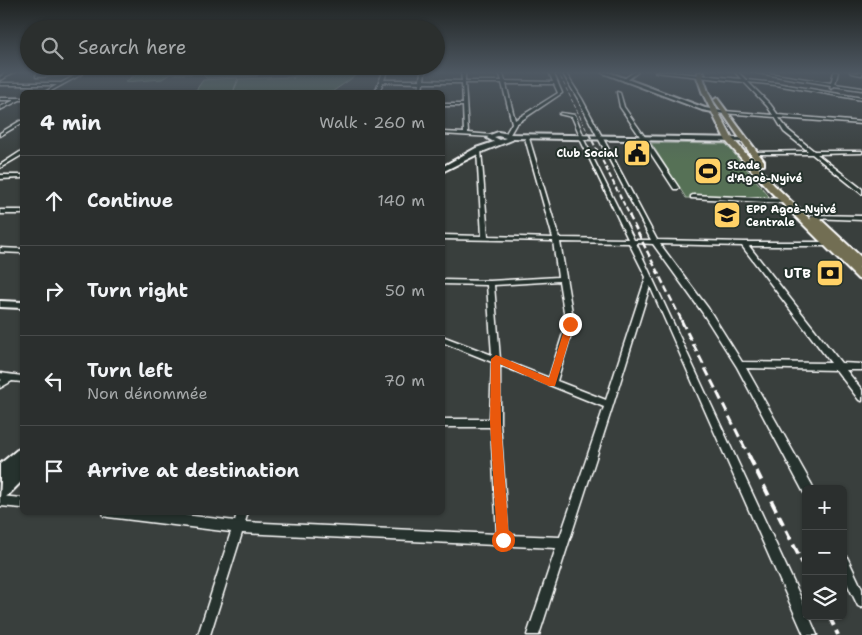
<!DOCTYPE html>
<meta charset="utf-8">
<style>
body{margin:0;font-family:"Shantell Sans",sans-serif;background:#373b3a;color:#f1f3f6}
.controls{position:absolute;right:15px;bottom:15px;display:grid;overflow:hidden;border-radius:8px;box-shadow:0 1px 4px #0004}
.controls button{width:45px;height:45px;display:grid;place-items:center;padding:0;border:0;border-bottom:1px solid #474a4a;background:#2b2f2e;color:#f1f3f6;font:25px sans-serif}
.stop{position:absolute;width:15px;height:15px;margin:-11px;border:4px solid #ea580c;border-radius:50%;background:#fff}
.stop.end{background:#ea580c;border-color:#fff;box-shadow:0 1px 5px #0008}
.list{margin:0;padding:0;list-style:none}
h2{display:flex;justify-content:space-between;align-items:center;height:65px;margin:0;padding:0 20px;font-size:21px}
h2 small{font-size:16px;font-weight:400;color:#a6a9aa}
.list li{display:grid;grid-template-columns:32px 1fr auto;gap:15px;align-items:center;box-sizing:border-box;height:90px;padding:0 20px;border-top:1px solid #474a4a}
.list b{display:block;font-size:19px;white-space:nowrap}
.list p{margin:0;font-size:16px;white-space:nowrap;color:#a6a9aa}
.list em{font-size:16px;font-style:normal;color:#a6a9aa}
.icon{flex:none;width:28px;height:28px;fill:none;stroke:currentColor;stroke-width:2;stroke-linecap:round;stroke-linejoin:round}
.map{position:relative;flex:none;width:862px;height:635px;overflow:hidden}
.search{position:absolute;background:#2b2f2e;box-shadow:0 1px 4px #0004;left:20px;top:20px;width:425px;height:55px;display:flex;align-items:center;gap:12px;box-sizing:border-box;padding:0 18px;border-radius:28px;color:#a6a9aa;font-size:19px}
.panel{position:absolute;background:#2b2f2e;box-shadow:0 1px 4px #0004;left:20px;top:90px;width:425px;height:425px;border-radius:8px}
.map>svg:first-child{display:block}
.green{fill:#577156;stroke:#abb8aa}
.lines{fill:none;stroke-linecap:round;stroke-linejoin:round}
.minor-casing{stroke:#fff;stroke-width:3}
.tertiary-casing{stroke:#fff;stroke-width:4}
.secondary-casing{stroke:#fff;stroke-width:4}
.trunk-casing{stroke:#fff;stroke-width:4}
.minor{fill:#26332d;fill-rule:evenodd}
.tertiary{fill:#26332d;fill-rule:evenodd}
.secondary{fill:#26332d;fill-rule:evenodd}
.trunk{fill:#726e52;fill-rule:evenodd}
.rail-far4{stroke:#fff;stroke-width:1;stroke-dasharray:4 2;stroke-linecap:butt}
.rail-far3{stroke:#fff;stroke-width:2;stroke-dasharray:5 2.5;stroke-linecap:butt}
.rail-far2{stroke:#fff;stroke-width:2.5;stroke-dasharray:7 3;stroke-linecap:butt}
.rail-far1{stroke:#fff;stroke-width:3;stroke-dasharray:9 4.5;stroke-linecap:butt}
.rail{stroke:#fff;stroke-width:4;stroke-dasharray:11 5.5;stroke-linecap:butt}
.route{fill:#ea580c}
.labels{text-anchor:middle;dominant-baseline:central;stroke-width:4;stroke-linejoin:round;paint-order:stroke}
.far-poi-label{font-size:11px;font-weight:bold;fill:#fff;stroke:#26332d;text-anchor:start}
.poi-label{font-size:14px;font-weight:bold;fill:#fff;stroke:#26332d;text-anchor:end}
</style>
<div class="map">
<svg width="862" height="635" viewBox="0 0 862 635">
<rect width="100%" height="100%" fill="#393f3d"/>
<filter id="ink" filterUnits="userSpaceOnUse"><feTurbulence type="fractalNoise" baseFrequency=".02" numOctaves="2"/><feDisplacementMap in="SourceGraphic" scale="10" xChannelSelector="R" yChannelSelector="G"/><feConvolveMatrix kernelMatrix="1 2 1 2 8 2 1 2 1" color-interpolation-filters="sRGB"/></filter>
<g filter="url(#ink)">
<g class="green">
<polygon points="143,72 260,72 257,76 206,78 202,74 170,74 162,79 125,82 138,73"/>
<polygon points="361,72 332,92 187,92 196,90 203,80 238,78 234,90 239,79 293,77 293,79 294,76"/>
<polygon points="651,143 726,144 772,200 686,198"/>
</g>
<g class="lines">
<g class="minor-casing">
<g id="minor">
<polygon points="39,72 43,72 41,75 80,73 82,74 49,92 45,92 57,85 0,85 0,83 61,83 76,75 36,77 36,75"/>
<path d="M383,72H387L384,80H420L421,72H425L424,80L462,81L461,72H465V81H502L499,72H503L505,81L553,82L549,72H553L562,93L516,124L509,136H507L505,135L512,123L502,83H465L468,133L492,135L494,136L492,137L442,134V132L464,133L463,106H442V104H463L462,83H423L422,92H418L420,83L383,82L379,92H375ZM506,84H554L558,93L515,120Z"/>
<path d="M562,72H565L582,99L657,240L744,242H832L835,244L832,246H749L841,363L862,364V370H846L862,390V401L859,400L836,370L746,368L812,485L813,489H806V493H804L737,367L702,312L653,244L636,243L806,609V616H809L817,635H804L650,286L613,405L539,635H527L556,548L242,533L210,635H198L231,532L108,517L104,516L103,512H159L235,521L237,512H248L245,522L497,534L491,427H442V419H490L492,362L442,342V336L492,355L487,285L442,284V280L490,281L558,277L553,241L442,239V235L482,236L477,150L479,149L481,150L488,236L553,238L525,138L527,137L529,138L559,238L628,239L580,139L581,138L572,117L559,114L561,113L575,115L584,137L583,138L634,240H651L578,99ZM560,242L629,243L646,277L606,400L557,381L574,324ZM660,244L742,246L831,363L742,362L708,308ZM559,281L566,324L549,378L500,359L494,285ZM500,365L604,407L560,537L508,535L500,423Z"/>
<polygon points="634,72 638,72 626,81 624,81 624,79"/>
<polygon points="655,72 670,72 741,79 735,72 738,72 746,80 776,83 862,98 862,100 776,85 748,82 770,104 778,115 862,122 862,124 779,118 788,130 814,151 862,151 862,153 817,154 862,189 862,194 812,154 750,154 750,152 752,152 808,151 784,132 775,117 723,113 722,112 724,111 773,115 767,106 744,82"/>
<polygon points="752,72 762,72 831,83 834,72 838,72 835,84 862,88 862,90 834,86 832,89 830,88 831,85"/>
<polygon points="850,72 862,73 862,75 851,73"/>
<polygon points="617,92 620,93 624,107 645,137 645,138 641,138 620,107"/>
<polygon points="0,98 22,98 22,100 20,100 0,110 0,107 15,100 0,100"/>
<polygon points="20,121 22,121 22,123 0,136 0,133"/>
<polygon points="642,139 646,139 679,188 678,189 674,189 642,140"/>
<polygon points="20,152 22,152 22,155 0,168 0,165"/>
<polygon points="0,175 22,175 22,178 0,179"/>
<polygon points="693,195 784,199 787,201 784,203 691,198 691,196"/>
<rect x="0" y="210" width="22" height="4"/>
<polygon points="813,215 862,216 862,220 811,218 810,217"/>
<polygon points="0,248 22,249 22,253 0,252"/>
<polygon points="0,373 22,376 22,382 12,381 0,388 0,381 2,380 0,379"/>
<polygon points="0,496 22,498 22,508 0,506"/>
<polygon points="843,555 847,557 862,589 862,608 858,606 843,575"/>
</g>
</g>
<g class="tertiary-casing">
<g id="tertiary">
<polygon points="8,72 14,72 0,80 0,77"/>
<polygon points="601,72 608,72 705,108 727,112 724,114 702,110"/>
<polygon points="0,301 22,302 22,308 0,307"/>
</g>
</g>
<g class="secondary-casing">
<g id="secondary">
<path d="M498,132L510,134L744,138L747,140L744,142L513,138L512,140L482,152L442,172V167L476,148L494,142L487,138L490,135ZM498,136L506,138L500,140L494,137Z"/>
<polygon points="22,448 22,464 21,465 22,465 22,481 6,497 0,500 1,481 0,481 0,464 17,450"/>
</g>
</g>
<g class="trunk-casing">
<g id="trunk">
<polygon points="698,72 704,72 703,77 709,94 732,138 774,185 813,222 810,219 812,217 818,217 862,258 862,267 859,267 862,270 862,280 858,279 768,189 726,141 703,94 697,77"/>
<polygon points="717,98 764,161 764,165 758,165 714,100"/>
</g>
</g>
<use href="#minor" class="minor"/>
<use href="#tertiary" class="tertiary"/>
<use href="#secondary" class="secondary"/>
<use href="#trunk" class="trunk"/>
<polyline class="rail-far4" points="558,72 589,135"/>
<polyline class="rail-far3" points="589,134 630,216"/>
<polyline class="rail-far2" points="629,215 682,321"/>
<polyline class="rail-far1" points="681,320 750,458"/>
<g class="rail">
<polyline points="749,456 806,570"/>
<polyline points="829,616 838,635"/>
</g>
</g>
</g>
<linearGradient id="sky" x2="0" y2="1"><stop stop-color="#1f2322"/><stop offset="0.45" stop-color="#4e5862"/><stop offset="1" stop-color="#4e5862" stop-opacity="0"/></linearGradient>
<rect width="862" height="161" fill="url(#sky)"/>
<polygon class="route" points="570,321 574,324 555,386 549,386 500,364 501,423 509,540 507,544 503,546 499,544 497,540 490,423 491,359 496,355 499,356 549,378 566,324"/>
<defs>
<g id="civic-square" transform="scale(1.4375)"><rect x="-9" y="-9" width="18" height="18" rx="4" fill="#ffd166" stroke="#26332d"/><path d="M-.6-6.5H3V-4.5H.6V-3L4-1V1h2V6H-6V1h2V-1L-.6-3ZM-1.2 2.5V6h2.4V2.5Z" fill="#111"/></g>
<g id="stadium-square" transform="scale(1.4375)"><rect x="-9" y="-9" width="18" height="18" rx="4" fill="#ffd166" stroke="#26332d"/><path d="M0-5a6.5 5 0 1 0 0 10a6.5 5 0 1 0 0-10ZM-3.5-1.8h7v3.6h-7Z" fill="#111"/></g>
<g id="school-square" transform="scale(1.4375)"><rect x="-9" y="-9" width="18" height="18" rx="4" fill="#ffd166" stroke="#26332d"/><path d="M0-5L7-2L0 1L-7-2ZM-4 1L0 2.5L4 1V4Q0 6-4 4Z" fill="#111"/></g>
<g id="bank-square" transform="scale(1.4375)"><rect x="-9" y="-9" width="18" height="18" rx="4" fill="#ffd166" stroke="#26332d"/><path d="M-6-4H6V4H-6ZM0-2.3a2.3 2.3 0 1 0 0 4.6a2.3 2.3 0 1 0 0-4.6Z" fill="#111"/></g>
</defs>
<g fill-rule="evenodd">
<use href="#civic-square" x="637" y="153"/>
<use href="#stadium-square" x="708" y="171"/>
<use href="#school-square" x="727" y="215"/>
<use href="#bank-square" x="830" y="273"/>
</g>
<g class="labels">
<g class="far-poi-label">
<text x="618" y="153" text-anchor="end">Club Social</text>
<text x="727" y="165">Stade<tspan x="727" dy="13">d'Agoè-Nyivé</tspan></text>
<text x="746" y="209">EPP Agoè-Nyivé<tspan x="746" dy="13">Centrale</tspan></text>
</g>
<g class="poi-label">
<text x="811" y="273">UTB</text>
</g>
</g>
</svg>
<div class="controls">
<button>+</button>
<button>−</button>
<button><svg class="icon" aria-label="layers" viewBox="0 0 24 24"><path d="M12 4l9 5-9 5-9-5zM3 14l9 5 9-5"/></svg></button>
</div>
<div class="stop" style="left:503px;top:540px"></div>
<div class="stop end" style="left:570px;top:324px"></div>
<div class="search"><svg class="icon" aria-label="search" viewBox="0 0 24 24"><circle cx="10" cy="10" r="6"/><path d="M15 15l6 6"/></svg>Search here</div>
<section class="panel">
<h2>4 min<small>Walk · 260 m</small></h2>
<ul class="list">
<li><svg class="icon" aria-label="ahead" viewBox="0 0 24 24"><path d="M12 20V5M6 11l6-6 6 6"/></svg><div><b>Continue</b></div><em>140 m</em></li>
<li><svg class="icon" aria-label="right" viewBox="0 0 24 24"><path d="M7 20v-9h11M14 6l5 5-5 5"/></svg><div><b>Turn right</b></div><em>50 m</em></li>
<li><svg class="icon" aria-label="left" viewBox="0 0 24 24"><path d="M17 20v-9H6M10 6l-5 5 5 5"/></svg><div><b>Turn left</b><p>Non dénommée</p></div><em>70 m</em></li>
<li><svg class="icon" aria-label="arrive" viewBox="0 0 24 24"><path d="M6 21V4h12l-3 4 3 4H6"/></svg><div><b>Arrive at destination</b></div></li>
</ul>
</section>
</div>
